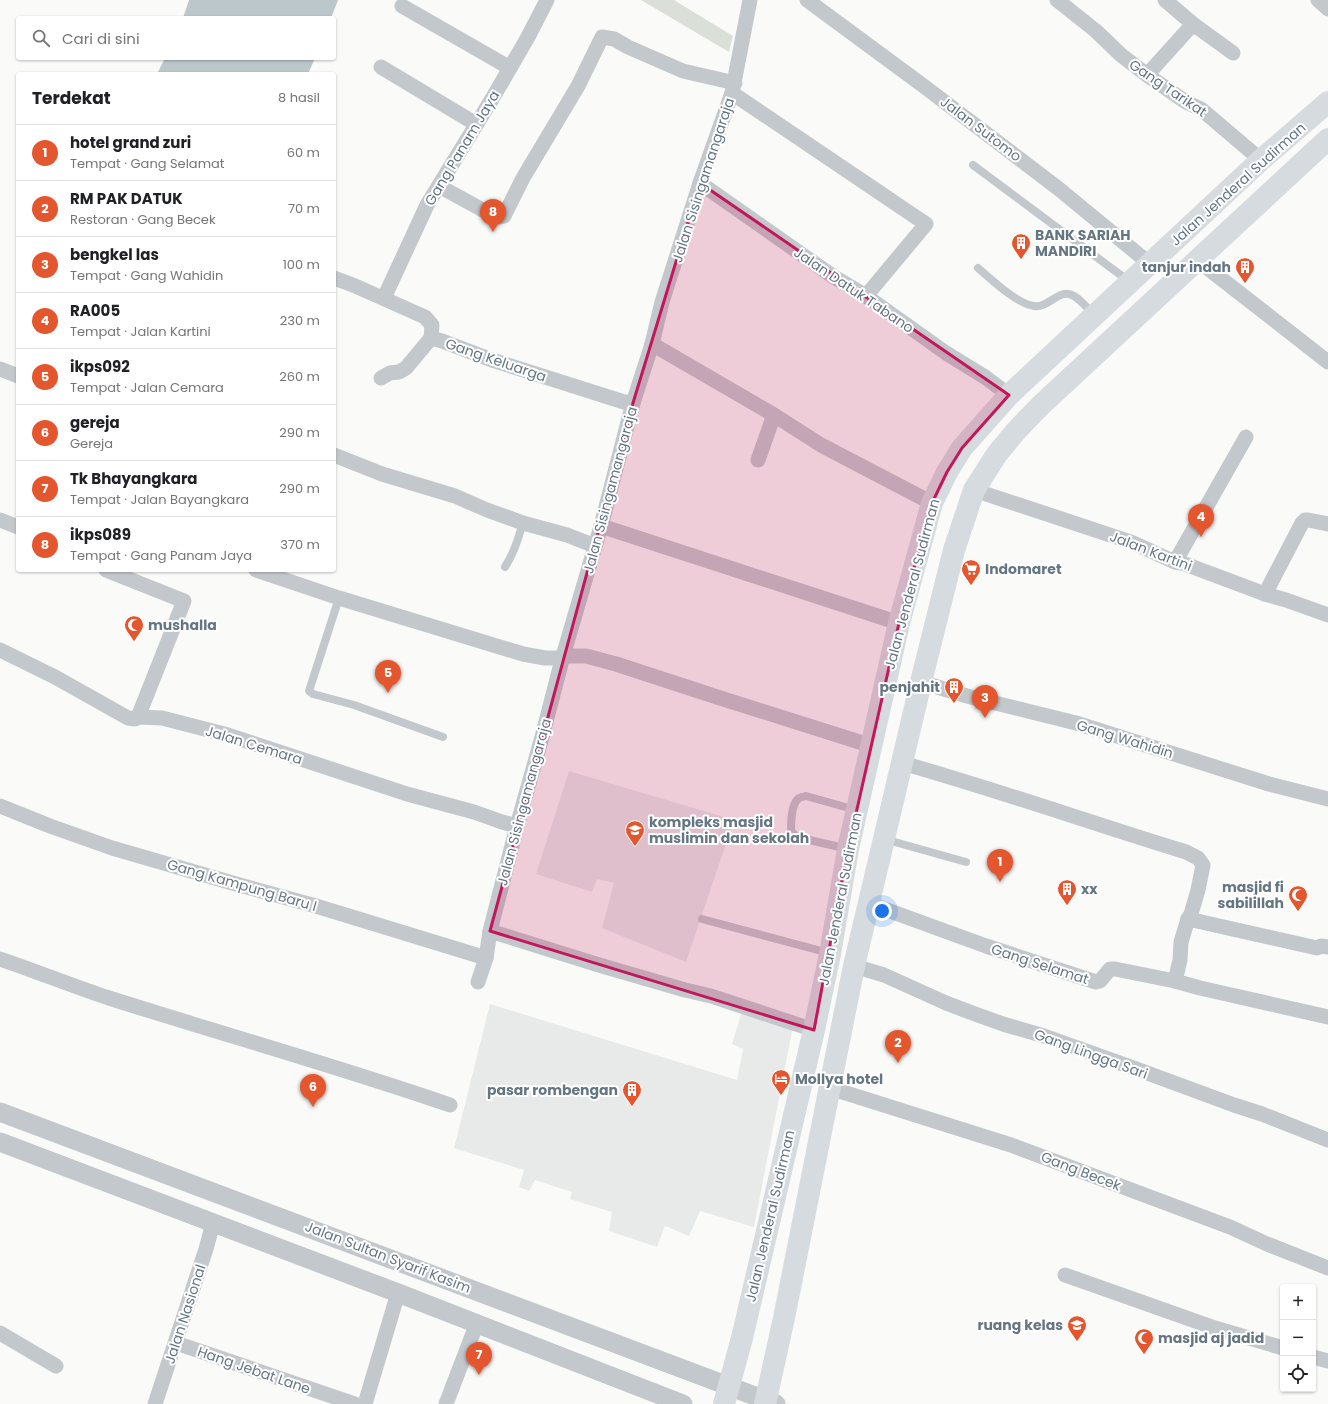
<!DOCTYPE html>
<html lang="id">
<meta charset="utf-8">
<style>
body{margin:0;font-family:Poppins,sans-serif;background:#f2f2f2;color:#202124}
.controls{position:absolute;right:12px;bottom:12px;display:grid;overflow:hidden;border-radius:4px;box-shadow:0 1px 3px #0004}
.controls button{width:36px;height:36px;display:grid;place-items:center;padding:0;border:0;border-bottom:1px solid #e0e0e0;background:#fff;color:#202124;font:20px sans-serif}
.you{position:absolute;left:882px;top:911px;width:14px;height:14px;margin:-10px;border:3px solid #fff;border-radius:50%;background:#1a73e8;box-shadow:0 0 0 6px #1a73e833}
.badge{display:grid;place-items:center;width:26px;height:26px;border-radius:50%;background:#e4572e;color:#fff;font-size:13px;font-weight:700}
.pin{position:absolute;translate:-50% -33px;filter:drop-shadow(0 1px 2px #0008)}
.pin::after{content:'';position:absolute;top:21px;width:14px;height:12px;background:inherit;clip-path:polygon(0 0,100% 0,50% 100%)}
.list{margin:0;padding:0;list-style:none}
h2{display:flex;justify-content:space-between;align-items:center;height:52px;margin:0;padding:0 16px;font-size:17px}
h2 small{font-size:13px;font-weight:400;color:#757577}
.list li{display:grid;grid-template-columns:26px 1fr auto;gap:12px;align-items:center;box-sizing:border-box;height:56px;padding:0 16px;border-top:1px solid #e0e0e0}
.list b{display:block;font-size:15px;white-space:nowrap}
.list p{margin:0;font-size:13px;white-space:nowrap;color:#757577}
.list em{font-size:13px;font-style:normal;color:#757577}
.icon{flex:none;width:22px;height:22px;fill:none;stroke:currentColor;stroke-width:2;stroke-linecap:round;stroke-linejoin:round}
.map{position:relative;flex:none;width:1328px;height:1404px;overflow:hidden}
.search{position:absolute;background:#fff;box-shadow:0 1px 3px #0004;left:16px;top:16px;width:320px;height:44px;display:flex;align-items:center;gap:10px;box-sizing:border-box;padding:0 14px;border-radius:4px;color:#757577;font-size:15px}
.panel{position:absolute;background:#fff;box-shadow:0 1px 3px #0004;left:16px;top:72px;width:320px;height:500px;border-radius:4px}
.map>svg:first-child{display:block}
.built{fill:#e8e9e9}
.green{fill:#dadfd7}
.water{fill:#bbc7cb}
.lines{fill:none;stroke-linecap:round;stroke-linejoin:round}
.service{stroke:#c3c8cc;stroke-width:8}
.minor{stroke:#c3c8cc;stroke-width:15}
.tertiary{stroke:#c3c8cc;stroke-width:19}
.primary{stroke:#d6dbdf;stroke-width:22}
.marked{fill:#c2185b;fill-opacity:0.2;stroke:#c2185b;stroke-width:3;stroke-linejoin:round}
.labels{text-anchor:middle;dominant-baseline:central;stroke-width:4;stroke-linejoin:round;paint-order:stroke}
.street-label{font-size:14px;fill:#657683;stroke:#fff}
.poi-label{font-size:14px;font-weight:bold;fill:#657683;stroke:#fff;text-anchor:start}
</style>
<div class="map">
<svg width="1328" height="1404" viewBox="0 0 1328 1404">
<rect width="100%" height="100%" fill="#fafaf8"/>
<g class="built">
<polygon points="569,771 734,820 686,962 602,928 614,883 597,879 592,892 536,874"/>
<polygon points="490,1004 737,1080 743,1049 732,1044 743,1007 794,1021 754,1227 700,1211 689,1236 665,1226 657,1247 609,1231 612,1212 570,1199 572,1192 535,1180 529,1191 519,1187 524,1170 454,1148"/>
</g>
<polygon class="green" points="641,0 674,0 682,5 733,36 729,52"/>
<g class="water">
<polygon points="189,0 338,0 331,18 183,18"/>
<polygon points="165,58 315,58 308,74 157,74"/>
</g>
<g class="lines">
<g class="service">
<polyline points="973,165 1130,282"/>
<path d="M978,268C991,279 1017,304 1034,306C1048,309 1059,287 1074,296C1081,300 1088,309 1094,315"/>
<path d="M505,567C514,553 518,539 523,523"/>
<polyline points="339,598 309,691 313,694 354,705 443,737"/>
<polyline points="884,839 966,862"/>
<path d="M848,849L801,838L795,835L791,831C791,822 791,804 799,798C801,797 803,797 806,796L856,810"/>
<polyline points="702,919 829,953"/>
</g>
<g class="minor">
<polyline points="807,0 925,87 1059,189 1150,264"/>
<polyline points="1057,0 1096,31 1121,55 1147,75 1186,102 1201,109 1261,160"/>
<polyline points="1165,0 1193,24 1233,53"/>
<polyline points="1318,0 1328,9"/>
<polyline points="402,6 510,68"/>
<polyline points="381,67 476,124"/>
<polyline points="1147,75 1193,24"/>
<polyline points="732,93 926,224 866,296"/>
<polyline points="700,183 834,277 866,296 946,353 985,377 1009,395"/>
<polyline points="439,186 490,214 497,217 504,216 523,178 578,86 602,37 614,39 628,47 683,71 735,83"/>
<polyline points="1199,259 1210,270 1328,362"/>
<polyline points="334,278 353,285 425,317 432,325 431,338 442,341 492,360 624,402 633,403"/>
<polyline points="384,298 427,205 492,99 528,37 547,0"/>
<polyline points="652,344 774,415 821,445 932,503"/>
<polyline points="0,369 18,376"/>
<polyline points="381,378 390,373 399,372 406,368 431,338"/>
<polyline points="334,455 382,474 455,496 487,510 523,523 567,535 595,546"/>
<polyline points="758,460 774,415"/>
<polyline points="974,490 1131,542 1175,562 1185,564 1265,594 1286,600 1328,615"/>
<polyline points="0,520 18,527"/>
<polyline points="601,526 899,623"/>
<polyline points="1175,562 1246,437"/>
<polyline points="106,570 184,601 138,717"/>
<polyline points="256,570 339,598 523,654 545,658 559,658 563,656 586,656 616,664 714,696 872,746"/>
<polyline points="1265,594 1302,523 1305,520 1308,520 1328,524"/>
<polyline points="0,650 55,677 128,718 135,719 138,717 162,718 228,735 407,794 474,812 502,822 517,826"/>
<polyline points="921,682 967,696 1076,723 1269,784 1328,799"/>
<path d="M902,763C998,790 1091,823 1186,852L1198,858L1203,865L1198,890L1191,914L1188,919L1181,942L1180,960L1175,981"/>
<polyline points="0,806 50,826 112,848 236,884 316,906 486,958"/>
<polyline points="868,903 986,946 1096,982 1100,981 1110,969 1115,969 1175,981 1200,988 1328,1017"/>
<polyline points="1188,919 1317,948 1321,946 1328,947"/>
<polyline points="490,931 599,965 685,990 711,996 814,1030"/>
<path d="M0,959C36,971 72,986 109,998C222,1034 337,1066 450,1105"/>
<polyline points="854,966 884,975 946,1003 975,1014 1003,1024 1044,1036 1131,1067 1234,1105 1262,1114 1328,1140"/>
<polyline points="478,982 486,958 490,931 517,826 542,737 563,656 601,526 633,403 652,344 662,302 700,183 732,93 750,0"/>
<polyline points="830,1088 1011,1145 1230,1227 1267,1244 1328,1268"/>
<polyline points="1065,1275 1215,1328 1283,1348"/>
<polyline points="0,1333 56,1366"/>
<polyline points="176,1343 355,1404"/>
<polyline points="1313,1357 1328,1361"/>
<polyline points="155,1404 206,1249 213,1223"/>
<polyline points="365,1404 398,1293"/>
<polyline points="446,1404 477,1323"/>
</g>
<g class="tertiary">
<polyline points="0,1112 776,1404"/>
<polyline points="0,1142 398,1293 683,1404"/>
</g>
<g class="primary">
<polyline points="724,1404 742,1338 814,1030 830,954 848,849 899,623 932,503 947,472 962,448 1009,395 1261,160 1328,102"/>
<polyline points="765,1404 784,1318 854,966 921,682 954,550 974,490 997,454 1016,431 1040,406 1328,139"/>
</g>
</g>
<path class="marked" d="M700,183L1009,395L962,448L947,472L932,503L899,623L848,849L814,1030L490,931L633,403Z"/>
<defs>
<g id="building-pin" transform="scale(1)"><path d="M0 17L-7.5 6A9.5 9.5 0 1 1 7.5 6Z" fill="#e4572e" stroke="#fff"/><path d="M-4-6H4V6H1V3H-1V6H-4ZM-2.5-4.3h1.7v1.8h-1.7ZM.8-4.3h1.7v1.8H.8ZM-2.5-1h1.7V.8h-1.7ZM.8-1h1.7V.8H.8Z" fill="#fff"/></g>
<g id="supermarket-pin" transform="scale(1)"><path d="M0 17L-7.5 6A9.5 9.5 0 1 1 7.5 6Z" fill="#e4572e" stroke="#fff"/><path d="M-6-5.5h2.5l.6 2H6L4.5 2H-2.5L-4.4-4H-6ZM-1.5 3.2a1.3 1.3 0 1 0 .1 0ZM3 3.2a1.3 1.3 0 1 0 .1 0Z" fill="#fff"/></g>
<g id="mosque-pin" transform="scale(1)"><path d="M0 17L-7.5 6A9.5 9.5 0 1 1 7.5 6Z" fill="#e4572e" stroke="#fff"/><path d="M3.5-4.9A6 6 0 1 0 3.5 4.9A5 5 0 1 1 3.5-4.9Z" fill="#fff"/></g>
<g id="school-pin" transform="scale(1)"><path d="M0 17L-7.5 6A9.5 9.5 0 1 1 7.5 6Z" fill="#e4572e" stroke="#fff"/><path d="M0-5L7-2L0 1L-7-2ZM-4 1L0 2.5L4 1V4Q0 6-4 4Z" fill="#fff"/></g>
<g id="hotel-pin" transform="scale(1)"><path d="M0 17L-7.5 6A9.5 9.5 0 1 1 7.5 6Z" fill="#e4572e" stroke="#fff"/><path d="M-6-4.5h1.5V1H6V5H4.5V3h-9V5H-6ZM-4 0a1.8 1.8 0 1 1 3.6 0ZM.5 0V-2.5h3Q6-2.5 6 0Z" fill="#fff"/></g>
</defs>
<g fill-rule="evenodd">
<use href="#building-pin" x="1021" y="243"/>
<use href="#building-pin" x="1245" y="267"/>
<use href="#supermarket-pin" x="971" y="569"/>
<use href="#mosque-pin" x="134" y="625"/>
<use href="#building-pin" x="954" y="687"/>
<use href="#school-pin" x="635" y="830"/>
<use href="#building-pin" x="1067" y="889"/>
<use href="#mosque-pin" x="1298" y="895"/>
<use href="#hotel-pin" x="781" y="1079"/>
<use href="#building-pin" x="632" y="1090"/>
<use href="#school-pin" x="1077" y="1325"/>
<use href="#mosque-pin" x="1144" y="1338"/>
</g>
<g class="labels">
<g class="street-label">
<text transform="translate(1168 88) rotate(34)">Gang Tarikat</text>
<text transform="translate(981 129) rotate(37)">Jalan Sutomo</text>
<text transform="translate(462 148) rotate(-59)">Gang Panam Jaya</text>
<text transform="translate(703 180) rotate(-72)">Jalan Sisingamangaraja</text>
<text transform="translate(1238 184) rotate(-42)">Jalan Jenderal Sudirman</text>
<text transform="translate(854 290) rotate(34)">Jalan Datuk Tabano</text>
<text transform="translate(496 360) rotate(19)">Gang Keluarga</text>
<text transform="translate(610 490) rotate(-75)">Jalan Sisingamangaraja</text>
<text transform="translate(1151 551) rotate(21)">Jalan Kartini</text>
<text transform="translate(912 584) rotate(-75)">Jalan Jenderal Sudirman</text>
<text transform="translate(1125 739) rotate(17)">Gang Wahidin</text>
<text transform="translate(254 745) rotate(17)">Jalan Cemara</text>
<text transform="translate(524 802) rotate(-75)">Jalan Sisingamangaraja</text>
<text transform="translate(242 885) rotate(16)">Gang Kampung Baru I</text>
<text transform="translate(840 899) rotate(-79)">Jalan Jenderal Sudirman</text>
<text transform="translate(1040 964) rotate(18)">Gang Selamat</text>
<text transform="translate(1091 1054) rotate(20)">Gang Lingga Sari</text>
<text transform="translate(1081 1171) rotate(21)">Gang Becek</text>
<text transform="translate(770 1216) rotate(-77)">Jalan Jenderal Sudirman</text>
<text transform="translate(388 1257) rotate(21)">Jalan Sultan Syarif Kasim</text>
<text transform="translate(185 1314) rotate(-72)">Jalan Nasional</text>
<text transform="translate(254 1370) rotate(19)">Hang Jebat Lane</text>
</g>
<g class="poi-label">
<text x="1035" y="235">BANK SARIAH<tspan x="1035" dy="16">MANDIRI</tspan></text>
<text x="1231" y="267" text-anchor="end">tanjur indah</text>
<text x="985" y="569">Indomaret</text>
<text x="148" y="625">mushalla</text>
<text x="940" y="687" text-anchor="end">penjahit</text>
<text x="649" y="822">kompleks masjid<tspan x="649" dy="16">muslimin dan sekolah</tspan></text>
<text x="1284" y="887" text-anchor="end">masjid fi<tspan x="1284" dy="16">sabilillah</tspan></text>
<text x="1081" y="889">xx</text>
<text x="795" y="1079">Mollya hotel</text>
<text x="618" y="1090" text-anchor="end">pasar rombengan</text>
<text x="1063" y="1325" text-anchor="end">ruang kelas</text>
<text x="1158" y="1338">masjid aj jadid</text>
</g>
</g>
</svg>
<div class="controls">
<button>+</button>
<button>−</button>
<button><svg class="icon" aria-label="locate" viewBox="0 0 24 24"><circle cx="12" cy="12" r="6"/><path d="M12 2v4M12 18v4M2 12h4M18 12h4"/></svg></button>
</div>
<div class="you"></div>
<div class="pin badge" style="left:1000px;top:882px">1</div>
<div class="pin badge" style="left:898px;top:1063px">2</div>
<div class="pin badge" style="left:985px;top:718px">3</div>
<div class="pin badge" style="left:1201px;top:537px">4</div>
<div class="pin badge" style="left:388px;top:693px">5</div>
<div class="pin badge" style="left:313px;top:1107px">6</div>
<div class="pin badge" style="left:479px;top:1375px">7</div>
<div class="pin badge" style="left:493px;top:232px">8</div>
<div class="search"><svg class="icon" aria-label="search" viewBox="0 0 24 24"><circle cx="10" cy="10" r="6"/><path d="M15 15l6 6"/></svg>Cari di sini</div>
<section class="panel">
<h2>Terdekat<small>8 hasil</small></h2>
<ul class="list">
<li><span class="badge">1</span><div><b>hotel grand zuri</b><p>Tempat · Gang Selamat</p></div><em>60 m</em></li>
<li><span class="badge">2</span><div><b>RM PAK DATUK</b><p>Restoran · Gang Becek</p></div><em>70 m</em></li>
<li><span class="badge">3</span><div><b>bengkel las</b><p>Tempat · Gang Wahidin</p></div><em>100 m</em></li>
<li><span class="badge">4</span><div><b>RA005</b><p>Tempat · Jalan Kartini</p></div><em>230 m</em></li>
<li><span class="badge">5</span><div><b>ikps092</b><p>Tempat · Jalan Cemara</p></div><em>260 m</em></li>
<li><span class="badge">6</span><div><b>gereja</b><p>Gereja</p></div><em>290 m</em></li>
<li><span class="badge">7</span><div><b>Tk Bhayangkara</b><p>Tempat · Jalan Bayangkara</p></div><em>290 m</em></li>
<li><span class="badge">8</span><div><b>ikps089</b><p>Tempat · Gang Panam Jaya</p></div><em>370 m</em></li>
</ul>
</section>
</div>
